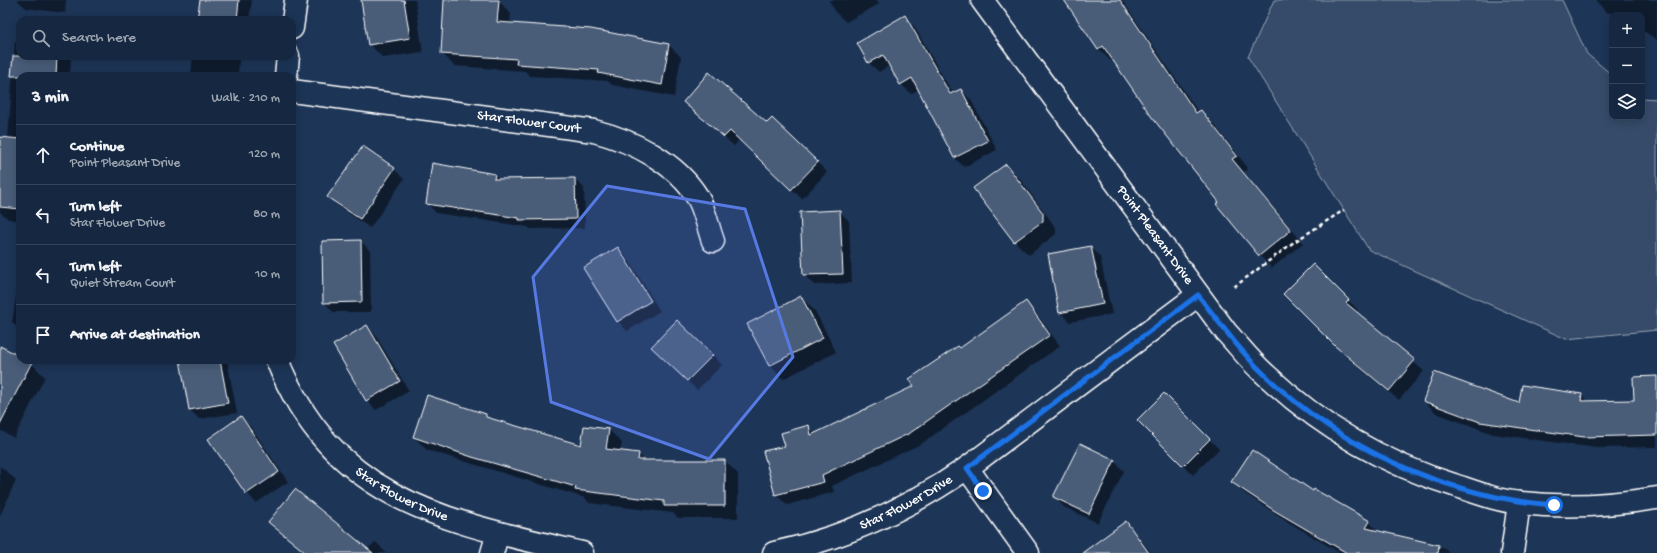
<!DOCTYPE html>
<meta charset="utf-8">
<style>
body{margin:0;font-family:"Gochi Hand",sans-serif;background:#23344c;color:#f1f3f6}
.controls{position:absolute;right:12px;top:12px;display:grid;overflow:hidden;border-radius:8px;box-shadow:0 2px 10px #0003}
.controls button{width:36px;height:36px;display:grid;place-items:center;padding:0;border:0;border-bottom:1px solid #35445a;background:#162841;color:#f1f3f6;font:20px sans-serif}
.stop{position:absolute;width:12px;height:12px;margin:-9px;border:3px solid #1a73e8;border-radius:50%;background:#fff}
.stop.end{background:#1a73e8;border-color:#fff;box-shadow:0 1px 4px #0008}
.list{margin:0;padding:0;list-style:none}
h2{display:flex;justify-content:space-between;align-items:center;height:52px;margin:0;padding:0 16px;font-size:17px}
h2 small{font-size:13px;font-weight:400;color:#9ea6b1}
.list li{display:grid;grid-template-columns:26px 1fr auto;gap:12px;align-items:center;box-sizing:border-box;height:60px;padding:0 16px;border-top:1px solid #35445a}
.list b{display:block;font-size:15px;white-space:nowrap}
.list p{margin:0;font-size:13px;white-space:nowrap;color:#9ea6b1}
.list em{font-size:13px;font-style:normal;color:#9ea6b1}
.icon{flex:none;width:22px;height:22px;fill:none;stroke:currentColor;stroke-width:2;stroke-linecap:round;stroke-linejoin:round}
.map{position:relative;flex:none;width:1657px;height:553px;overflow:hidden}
.search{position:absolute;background:#162841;box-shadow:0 2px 10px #0003;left:16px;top:16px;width:280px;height:44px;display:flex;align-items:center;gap:10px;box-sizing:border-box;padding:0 14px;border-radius:12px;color:#9ea6b1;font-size:15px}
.panel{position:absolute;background:#162841;box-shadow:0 2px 10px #0003;left:16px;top:72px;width:280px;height:292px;border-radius:12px}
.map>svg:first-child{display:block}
.green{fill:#364b69;stroke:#9aa5b4}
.shadow{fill:#0007}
.building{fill:#4a5d79;stroke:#fff}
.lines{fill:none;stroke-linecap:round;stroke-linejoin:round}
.minor-casing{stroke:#fff;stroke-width:25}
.path{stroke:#fff;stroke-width:2.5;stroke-dasharray:4 3;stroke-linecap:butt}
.minor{stroke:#1d3557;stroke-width:22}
.route{stroke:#1a73e8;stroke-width:5}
.marked{fill:#567ae2;fill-opacity:0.2;stroke:#567ae2;stroke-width:3;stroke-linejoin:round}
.labels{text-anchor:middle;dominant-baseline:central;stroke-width:3.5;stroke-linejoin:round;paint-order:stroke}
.street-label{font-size:14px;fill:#fff;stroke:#1d3557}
</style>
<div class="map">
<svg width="1657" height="553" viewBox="0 0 1657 553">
<rect width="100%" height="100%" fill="#1d3557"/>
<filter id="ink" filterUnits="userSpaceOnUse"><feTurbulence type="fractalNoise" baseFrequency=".025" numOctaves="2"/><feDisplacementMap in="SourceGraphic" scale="8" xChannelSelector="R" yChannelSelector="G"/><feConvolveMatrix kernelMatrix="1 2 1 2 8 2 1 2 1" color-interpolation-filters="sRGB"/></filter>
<g filter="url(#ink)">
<polygon class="green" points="1274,0 1562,0 1587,54 1612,75 1612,117 1642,117 1642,98 1657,99 1657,330 1566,339 1369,250 1248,57"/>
<g class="shadow">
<polygon points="17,0 66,0 65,13 26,8"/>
<polygon points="201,0 252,0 249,20 198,20"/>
<polygon points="362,0 415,0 423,52 383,58 369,44"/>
<polygon points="445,0 499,1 511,14 510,24 591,30 669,45 681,57 674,97 612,85 608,81 530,76 525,71 454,66 442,53"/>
<polygon points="829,0 877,0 879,4 846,22 836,13"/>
<polygon points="1068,0 1122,0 1199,113 1201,111 1213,123 1248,168 1244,172 1303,243 1272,268 1260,256 1217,204 1220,202 1113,59 1111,61 1098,49"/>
<polygon points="1597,0 1657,0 1657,40 1642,30 1642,15 1618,15 1606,12 1597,2"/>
<polygon points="904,17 914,26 953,94 961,90 971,100 997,150 964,167 955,158 919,89 911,94 901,84 890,65 879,72 869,63 858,43"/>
<polygon points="15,41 20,41 20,56 71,57 70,76 20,76 20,221 8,219 0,212 0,145 8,139"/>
<polygon points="193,56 244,56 244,59 239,59 238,76 187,76 191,75"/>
<polygon points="684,102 768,124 772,119 827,172 802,199 740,139 734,146"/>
<polygon points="1006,165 1020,179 1056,228 1056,234 1029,255 1015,242 975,188"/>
<polygon points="394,169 404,179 370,228 338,206 328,197"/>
<polygon points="495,175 500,180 575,179 584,188 585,228 530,229 528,227 436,213 427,203"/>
<polygon points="839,211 849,221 852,283 814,285 804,275 801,213"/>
<polygon points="361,241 370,251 371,312 333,312 324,302"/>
<polygon points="1091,247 1100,257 1112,314 1070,322 1060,312"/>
<polygon points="618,248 627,258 660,311 627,331 618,321"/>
<polygon points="1313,265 1358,310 1355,313 1424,371 1399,400 1346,357 1284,294"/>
<polygon points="20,273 20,330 12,322"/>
<polygon points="801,297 815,311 836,352 783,379 770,365"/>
<polygon points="1025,303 1036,313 1060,346 921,444 832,486 834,492 787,505 776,495 786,446 808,426 816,434 915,386 960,349"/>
<polygon points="367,326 376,336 409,391 376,410 366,400"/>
<polygon points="0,347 20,357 20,360 31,363 45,377 14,438 0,430"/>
<polygon points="713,355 722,365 697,390 662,356"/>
<polygon points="181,360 227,360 237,413 199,419 190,410"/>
<polygon points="1657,377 1657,447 1597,448 1493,434 1436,413 1424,401 1520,405 1523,386 1582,395 1589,402 1635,401"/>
<polygon points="1164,394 1219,449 1193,475 1138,420"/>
<polygon points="486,415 489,419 582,447 609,430 622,443 620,452 638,454 645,461 725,461 738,474 738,518 678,518 673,513 589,503 585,498 427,450 414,437"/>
<polygon points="241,418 251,427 288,482 256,503 247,493"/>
<polygon points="1114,461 1124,471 1098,523 1064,507 1055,497"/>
<polygon points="0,466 16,480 0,516"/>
<polygon points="1232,482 1313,492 1369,522 1379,532 1445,548 1450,553 1340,553 1288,522 1244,493"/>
<polygon points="270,522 367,549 376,542 386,553 305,553"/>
<polygon points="1126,523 1139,537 1151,553 1093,553"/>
</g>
<g class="building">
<polygon points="200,0 239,0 237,20 197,20"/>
<polygon points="361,0 404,0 410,38 368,45"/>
<polygon points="444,0 499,0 497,22 591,29 669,44 662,85 598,73 599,70 516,64 517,59 441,54"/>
<polygon points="1064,0 1120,0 1196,113 1201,110 1237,156 1232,159 1291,230 1259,256 1216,204 1219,202 1151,116 1103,46 1098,50"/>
<polygon points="905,15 950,94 961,89 988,141 954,158 912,78 900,85 883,55 868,63 857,43"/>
<polygon points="13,56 57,56 56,76 11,76"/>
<polygon points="709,72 767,123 772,118 818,162 791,190 730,131 724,137 683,102"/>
<polygon points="0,137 20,139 20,209 0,207"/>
<polygon points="363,146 395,168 360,219 327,197"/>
<polygon points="432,163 495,174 494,179 575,178 576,219 519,220 519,218 426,204"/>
<polygon points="1006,164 1043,213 1043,221 1014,242 973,188"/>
<polygon points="840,210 843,274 803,275 800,212"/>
<polygon points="361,240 362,302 323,303 322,241"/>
<polygon points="1091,246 1103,304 1059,313 1048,254"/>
<polygon points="618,247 651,301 617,322 583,268"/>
<polygon points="1313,264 1349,300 1346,303 1415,360 1389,391 1336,347 1283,294"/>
<polygon points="801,296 823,338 769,366 747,324"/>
<polygon points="1026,301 1050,335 910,433 822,475 824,482 775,495 763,451 785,446 781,433 809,425 811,435 914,386 909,379 958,346 960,348"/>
<polygon points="677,320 713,355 687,381 651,347"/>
<polygon points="367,325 400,381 366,401 333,345"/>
<polygon points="0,346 20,356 20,360 27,360 32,362 0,424"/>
<polygon points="180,360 220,360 228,403 189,410"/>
<polygon points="1434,372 1519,403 1522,385 1582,394 1581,401 1634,400 1633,377 1657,376 1657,435 1584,437 1480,422 1423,401"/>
<polygon points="1164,393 1210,439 1183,466 1137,420"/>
<polygon points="427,395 486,414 486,417 581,445 584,426 609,429 606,449 639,453 638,460 725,460 725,506 664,506 664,501 575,490 576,487 472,457 413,437"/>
<polygon points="241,416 279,472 246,494 208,439"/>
<polygon points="1080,443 1115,460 1089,514 1053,497"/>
<polygon points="1252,450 1313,491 1314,489 1370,521 1366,528 1439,545 1438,553 1347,553 1275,511 1231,482"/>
<polygon points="295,489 373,553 306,553 268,522"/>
<polygon points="1126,521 1149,553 1082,553"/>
</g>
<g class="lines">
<g class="minor-casing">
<g id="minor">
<path id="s1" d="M982,0L1226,332C1239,346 1251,362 1265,374C1320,426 1382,463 1454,485C1475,492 1498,501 1521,503C1566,508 1613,505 1657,498"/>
<polyline points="292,28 296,0"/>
<polyline points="286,76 288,56"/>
<path id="s2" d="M292,91L594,131C633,141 676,162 698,198C705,210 708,228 713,241"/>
<path id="s3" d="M277,360C335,503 447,521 582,553"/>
<polyline points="967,468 1028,553"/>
<polyline points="492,553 498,533"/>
<path id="s4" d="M774,553C845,538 908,509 967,468L1198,295"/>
<polyline points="1512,553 1519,503"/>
</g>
</g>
<polyline class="path" points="1234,287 1294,242 1344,210"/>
<use href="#minor" class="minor"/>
</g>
</g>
<g class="lines" filter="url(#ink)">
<path class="route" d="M983,491L967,468L1198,295C1219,322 1239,350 1264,374C1342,449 1446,497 1554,505"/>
</g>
<path class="marked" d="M607,186L745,209L793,357L709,459L551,402L533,277Z"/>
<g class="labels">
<g class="street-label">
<text stroke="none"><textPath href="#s2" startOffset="239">Star Flower Court</textPath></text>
<text stroke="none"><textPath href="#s1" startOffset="292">Point Pleasant Drive</textPath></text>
<text stroke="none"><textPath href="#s3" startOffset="189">Star Flower Drive</textPath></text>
<text stroke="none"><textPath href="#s4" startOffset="142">Star Flower Drive</textPath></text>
</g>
</g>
</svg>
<div class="controls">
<button>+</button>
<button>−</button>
<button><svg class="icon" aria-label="layers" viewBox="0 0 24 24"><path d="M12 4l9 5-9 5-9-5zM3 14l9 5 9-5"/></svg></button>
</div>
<div class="stop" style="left:1554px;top:505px"></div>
<div class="stop end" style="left:983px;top:491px"></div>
<div class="search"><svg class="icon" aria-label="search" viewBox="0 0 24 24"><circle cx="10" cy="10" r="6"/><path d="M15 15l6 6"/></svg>Search here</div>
<section class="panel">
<h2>3 min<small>Walk · 210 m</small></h2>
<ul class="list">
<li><svg class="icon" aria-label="ahead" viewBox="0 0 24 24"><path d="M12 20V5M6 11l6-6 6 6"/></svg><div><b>Continue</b><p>Point Pleasant Drive</p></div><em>120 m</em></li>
<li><svg class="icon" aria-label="left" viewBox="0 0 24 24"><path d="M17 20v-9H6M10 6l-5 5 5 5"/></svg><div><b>Turn left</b><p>Star Flower Drive</p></div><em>80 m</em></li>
<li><svg class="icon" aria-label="left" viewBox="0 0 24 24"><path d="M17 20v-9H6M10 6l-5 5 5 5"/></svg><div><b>Turn left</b><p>Quiet Stream Court</p></div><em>10 m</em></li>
<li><svg class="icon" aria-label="arrive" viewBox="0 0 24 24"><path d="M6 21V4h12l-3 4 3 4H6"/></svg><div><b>Arrive at destination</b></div></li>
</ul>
</section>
</div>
